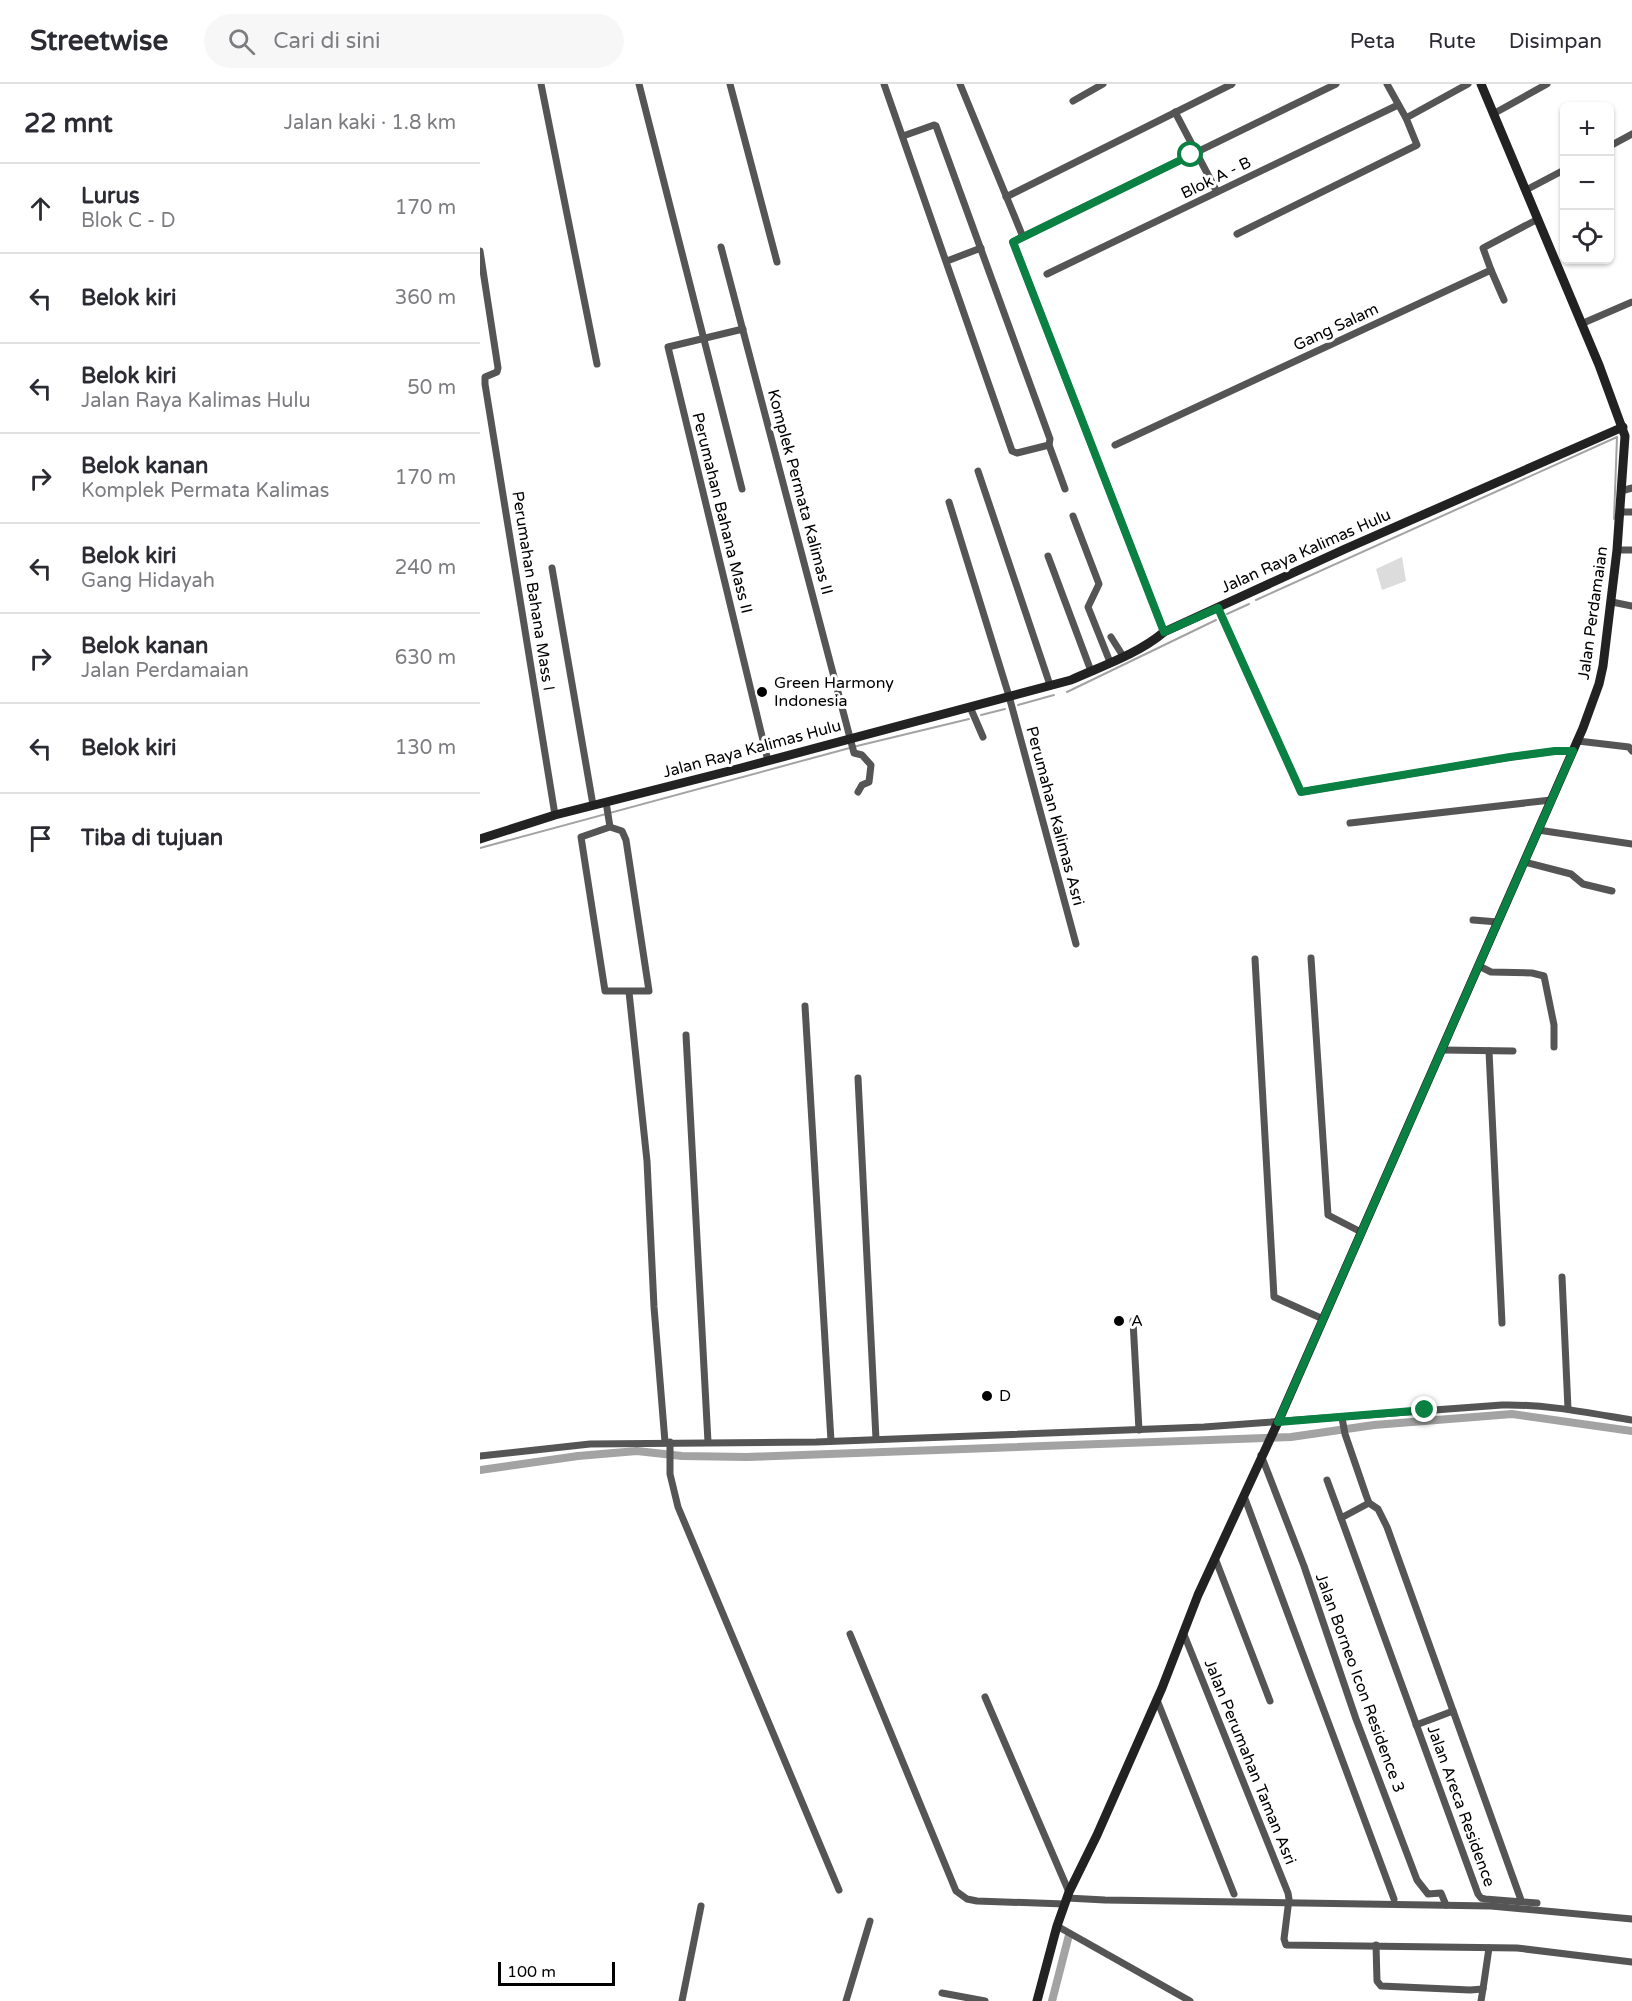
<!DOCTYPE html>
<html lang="id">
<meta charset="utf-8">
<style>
body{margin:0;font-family:"Varela Round",sans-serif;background:#f7f7f7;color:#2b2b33}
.controls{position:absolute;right:18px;top:18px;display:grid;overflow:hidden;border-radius:9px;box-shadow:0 2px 4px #0004}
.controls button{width:54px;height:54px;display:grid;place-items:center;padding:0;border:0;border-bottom:2px solid #e1e1e2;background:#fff;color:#2b2b33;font:30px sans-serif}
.scale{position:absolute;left:18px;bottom:15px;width:117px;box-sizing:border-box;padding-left:6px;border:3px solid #000;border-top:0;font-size:16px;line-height:21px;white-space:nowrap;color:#000;-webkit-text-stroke:4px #fff;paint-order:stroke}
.stop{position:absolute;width:18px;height:18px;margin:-14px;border:4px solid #0b8043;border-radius:50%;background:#fff}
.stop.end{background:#0b8043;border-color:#fff;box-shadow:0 2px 6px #0008}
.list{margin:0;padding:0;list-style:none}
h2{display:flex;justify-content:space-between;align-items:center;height:78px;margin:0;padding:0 24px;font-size:26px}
h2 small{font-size:20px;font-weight:400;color:#7c7c81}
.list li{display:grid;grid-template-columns:39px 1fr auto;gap:18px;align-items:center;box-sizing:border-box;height:90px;padding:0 24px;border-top:2px solid #e1e1e2}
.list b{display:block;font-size:22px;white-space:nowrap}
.list p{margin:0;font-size:20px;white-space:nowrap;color:#7c7c81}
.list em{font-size:20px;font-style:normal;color:#7c7c81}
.icon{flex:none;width:33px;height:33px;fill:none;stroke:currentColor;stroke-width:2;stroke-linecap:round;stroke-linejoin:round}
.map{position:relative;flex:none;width:1152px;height:1917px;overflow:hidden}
header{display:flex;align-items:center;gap:36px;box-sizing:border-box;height:84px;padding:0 30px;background:#fff;border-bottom:2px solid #e1e1e2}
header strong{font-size:28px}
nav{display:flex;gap:33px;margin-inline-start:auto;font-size:21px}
.search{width:420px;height:54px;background:#f7f7f7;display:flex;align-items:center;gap:15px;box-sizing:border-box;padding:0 21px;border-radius:33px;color:#7c7c81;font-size:22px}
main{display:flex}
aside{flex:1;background:#fff}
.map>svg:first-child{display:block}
.green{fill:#dcdcdc}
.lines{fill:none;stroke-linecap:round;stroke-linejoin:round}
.stream{stroke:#a3a3a3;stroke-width:2}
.canal{stroke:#a3a3a3;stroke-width:8}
.street{stroke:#555;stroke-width:7}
.secondary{stroke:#222;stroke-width:9}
.route{stroke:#0b8043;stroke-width:8}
.poi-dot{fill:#000;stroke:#fff;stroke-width:2}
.labels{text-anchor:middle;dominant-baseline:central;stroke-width:6;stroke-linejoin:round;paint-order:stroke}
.street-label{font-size:16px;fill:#000;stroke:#fff}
.poi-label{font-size:16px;fill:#000;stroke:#fff;text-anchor:start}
</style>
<header>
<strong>Streetwise</strong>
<div class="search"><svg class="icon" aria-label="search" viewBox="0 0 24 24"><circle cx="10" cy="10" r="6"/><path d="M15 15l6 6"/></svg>Cari di sini</div>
<nav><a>Peta</a><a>Rute</a><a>Disimpan</a></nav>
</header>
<main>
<aside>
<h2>22 mnt<small>Jalan kaki · 1.8 km</small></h2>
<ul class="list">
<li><svg class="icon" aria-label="ahead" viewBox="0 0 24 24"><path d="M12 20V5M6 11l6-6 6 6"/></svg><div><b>Lurus</b><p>Blok C - D</p></div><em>170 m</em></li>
<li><svg class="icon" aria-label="left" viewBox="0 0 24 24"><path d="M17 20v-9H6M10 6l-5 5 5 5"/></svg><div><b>Belok kiri</b></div><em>360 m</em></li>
<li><svg class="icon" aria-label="left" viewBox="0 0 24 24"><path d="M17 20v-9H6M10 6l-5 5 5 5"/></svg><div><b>Belok kiri</b><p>Jalan Raya Kalimas Hulu</p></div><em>50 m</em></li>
<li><svg class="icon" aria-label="right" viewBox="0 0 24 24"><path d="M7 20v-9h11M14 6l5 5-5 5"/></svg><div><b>Belok kanan</b><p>Komplek Permata Kalimas</p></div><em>170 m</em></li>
<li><svg class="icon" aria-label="left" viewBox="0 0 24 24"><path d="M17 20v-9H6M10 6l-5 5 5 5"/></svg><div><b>Belok kiri</b><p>Gang Hidayah</p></div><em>240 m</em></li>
<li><svg class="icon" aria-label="right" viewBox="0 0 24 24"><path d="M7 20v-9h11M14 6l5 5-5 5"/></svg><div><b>Belok kanan</b><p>Jalan Perdamaian</p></div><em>630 m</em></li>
<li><svg class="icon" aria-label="left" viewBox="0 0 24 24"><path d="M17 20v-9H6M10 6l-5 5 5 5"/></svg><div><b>Belok kiri</b></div><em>130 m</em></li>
<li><svg class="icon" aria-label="arrive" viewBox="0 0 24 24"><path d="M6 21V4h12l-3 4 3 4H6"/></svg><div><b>Tiba di tujuan</b></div></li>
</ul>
</aside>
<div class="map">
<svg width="1152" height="1917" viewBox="0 0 1152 1917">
<rect width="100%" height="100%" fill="#fff"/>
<polygon class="green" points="922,473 926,497 902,506 896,485"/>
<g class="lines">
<g class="stream">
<polyline points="776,516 1137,353 1134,435"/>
<polyline points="747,530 769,520"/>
<polyline points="587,608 736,536"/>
<polyline points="538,621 574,611"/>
<polyline points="501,631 525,625"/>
<polyline points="0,764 377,662 489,635"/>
</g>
<g class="canal">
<polyline points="0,1386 98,1372 157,1367 202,1372 267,1373 811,1353 894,1341 1032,1330 1152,1347"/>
<polyline points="572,1917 589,1851"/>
</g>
<g class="street">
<polyline points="61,0 117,280"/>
<polyline points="159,0 262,405"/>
<polyline points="250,0 297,178"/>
<polyline points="404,0 532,367 537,369 569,361 570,355 456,42 454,41 423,52"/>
<polyline points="480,0 543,153 856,0"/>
<polyline points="907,0 926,34 988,0"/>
<polyline points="593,17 623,0"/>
<polyline points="695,28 737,108"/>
<polyline points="1013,30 1067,0"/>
<polyline points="1130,62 1152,50"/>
<polyline points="1046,106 1084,86"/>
<polyline points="526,113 752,0"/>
<polyline points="757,150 937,61 926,34"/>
<polyline points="543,153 533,158 684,548"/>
<polyline points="241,163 374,669 382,671 391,681 389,698 382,701 378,708"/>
<polyline points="0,167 18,284 17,288 5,293 5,300 75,731"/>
<polyline points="467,177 501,164"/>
<polyline points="1011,186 1024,216"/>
<polyline points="567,190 918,21"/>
<polyline points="1101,240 1152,218"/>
<polyline points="263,245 188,263 288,677"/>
<polyline points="569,361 585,405"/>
<polyline points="635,361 1011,186 1003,164 1058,135"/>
<polyline points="498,387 570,601"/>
<polyline points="1141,407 1152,404"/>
<polyline points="469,418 529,612 596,860"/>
<polyline points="1140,428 1152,428"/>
<polyline points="593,432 619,500 608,523 630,578"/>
<polyline points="1137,466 1152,466"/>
<polyline points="568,472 611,587"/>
<polyline points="72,484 113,721"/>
<polyline points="1132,518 1152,522"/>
<polyline points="738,524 821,708 1031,673 1075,667 1093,667"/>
<polyline points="631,553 643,572"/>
<polyline points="490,623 503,653"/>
<polyline points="1098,657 1149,663 1152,667"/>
<polyline points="126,718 130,743 142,747 146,756 169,907 125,907 101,753 130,743"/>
<polyline points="870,739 1071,716"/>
<polyline points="1058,746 1152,760"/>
<polyline points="1044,778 1091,790 1103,800 1132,807"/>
<polyline points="993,836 1018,838"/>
<polyline points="831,874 848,1131 881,1148"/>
<polyline points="775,875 794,1213 843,1235"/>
<polyline points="999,882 1011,888 1052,889 1064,892 1074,941 1074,963"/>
<polyline points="149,908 167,1077 174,1223 185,1358"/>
<polyline points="325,922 351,1357"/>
<polyline points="206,951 228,1358"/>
<polyline points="963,966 1033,967"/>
<polyline points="1009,967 1022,1239"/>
<polyline points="378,994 396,1355"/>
<polyline points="1082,1193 1088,1325"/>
<polyline points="653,1237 659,1346"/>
<polyline points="862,1334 865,1350 886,1411 889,1419 898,1425 907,1443 1041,1816"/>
<polyline points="190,1358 190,1390 198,1423 359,1806"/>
<polyline points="781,1371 824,1482 876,1635 937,1796 948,1810 961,1809 966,1821"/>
<path d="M0,1372L110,1360L336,1358L724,1343L1022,1321C1066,1320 1109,1329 1152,1336"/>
<polyline points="847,1396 861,1434"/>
<polyline points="764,1412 914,1815"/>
<polyline points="889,1419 861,1434 998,1810 1001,1814 1005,1815 1057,1819"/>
<polyline points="735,1474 790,1617"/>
<polyline points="703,1548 808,1809 809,1815 804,1855 806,1861 1037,1864 1152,1878"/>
<polyline points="370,1550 476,1807 487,1815 497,1817 585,1820"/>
<polyline points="505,1613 589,1808"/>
<polyline points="677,1616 754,1810"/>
<polyline points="936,1641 973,1627"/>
<polyline points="587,1814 625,1816 1011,1822 1152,1835"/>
<polyline points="577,1842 710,1917"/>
<polyline points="896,1861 897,1897 901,1902 990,1906 1003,1905 1009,1864"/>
<polyline points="462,1909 505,1917"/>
<polyline points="202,1917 221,1822"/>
<polyline points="366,1917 390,1837"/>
<polyline points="1001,1917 1003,1905"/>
</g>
<g class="secondary">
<path d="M0,755L75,731L261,684L591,596C622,582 658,570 684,548L865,465L1143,343"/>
<polyline points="557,1917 577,1842 589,1808 617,1751 682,1604 718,1511 798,1338 1103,644 1119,600 1123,582 1137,466 1145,352 1119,281 1001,0"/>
</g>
</g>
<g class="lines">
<polyline class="route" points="711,71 533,158 684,548 738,524 821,708 1030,673 1075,667 1093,667 798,1338 945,1326"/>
</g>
<g class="poi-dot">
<circle cx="282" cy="608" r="6"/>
<circle cx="639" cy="1237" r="6"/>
<circle cx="507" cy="1312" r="6"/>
</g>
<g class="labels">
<g class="street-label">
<text transform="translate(736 94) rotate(-26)">Blok A - B</text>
<text transform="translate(856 243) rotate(-25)">Gang Salam</text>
<text transform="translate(320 408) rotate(75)">Komplek Permata Kalimas II</text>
<text transform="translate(242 429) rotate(76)">Perumahan Bahana Mass II</text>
<text transform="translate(826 467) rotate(-24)">Jalan Raya Kalimas Hulu</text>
<text transform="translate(53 507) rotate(81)">Perumahan Bahana Mass I</text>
<text transform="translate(1113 529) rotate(-82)">Jalan Perdamaian</text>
<text transform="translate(272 665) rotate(-15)">Jalan Raya Kalimas Hulu</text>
<text transform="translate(575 732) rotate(75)">Perumahan Kalimas Asri</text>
<text transform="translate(880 1599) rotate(70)">Jalan Borneo Icon Residence 3</text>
<text transform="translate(770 1678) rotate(68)">Jalan Perumahan Taman Asri</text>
<text transform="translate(981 1722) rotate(70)">Jalan Areca Residence</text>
</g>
<g class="poi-label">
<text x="294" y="599">Green Harmony<tspan x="294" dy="18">Indonesia</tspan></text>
<text x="651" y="1237">A</text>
<text x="519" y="1312">D</text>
</g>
</g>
</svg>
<div class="controls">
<button>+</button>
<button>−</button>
<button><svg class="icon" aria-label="locate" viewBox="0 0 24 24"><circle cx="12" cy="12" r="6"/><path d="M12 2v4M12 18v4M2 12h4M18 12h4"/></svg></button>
</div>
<div class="scale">100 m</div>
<div class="stop" style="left:711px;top:71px"></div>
<div class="stop end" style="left:945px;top:1326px"></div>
</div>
</main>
